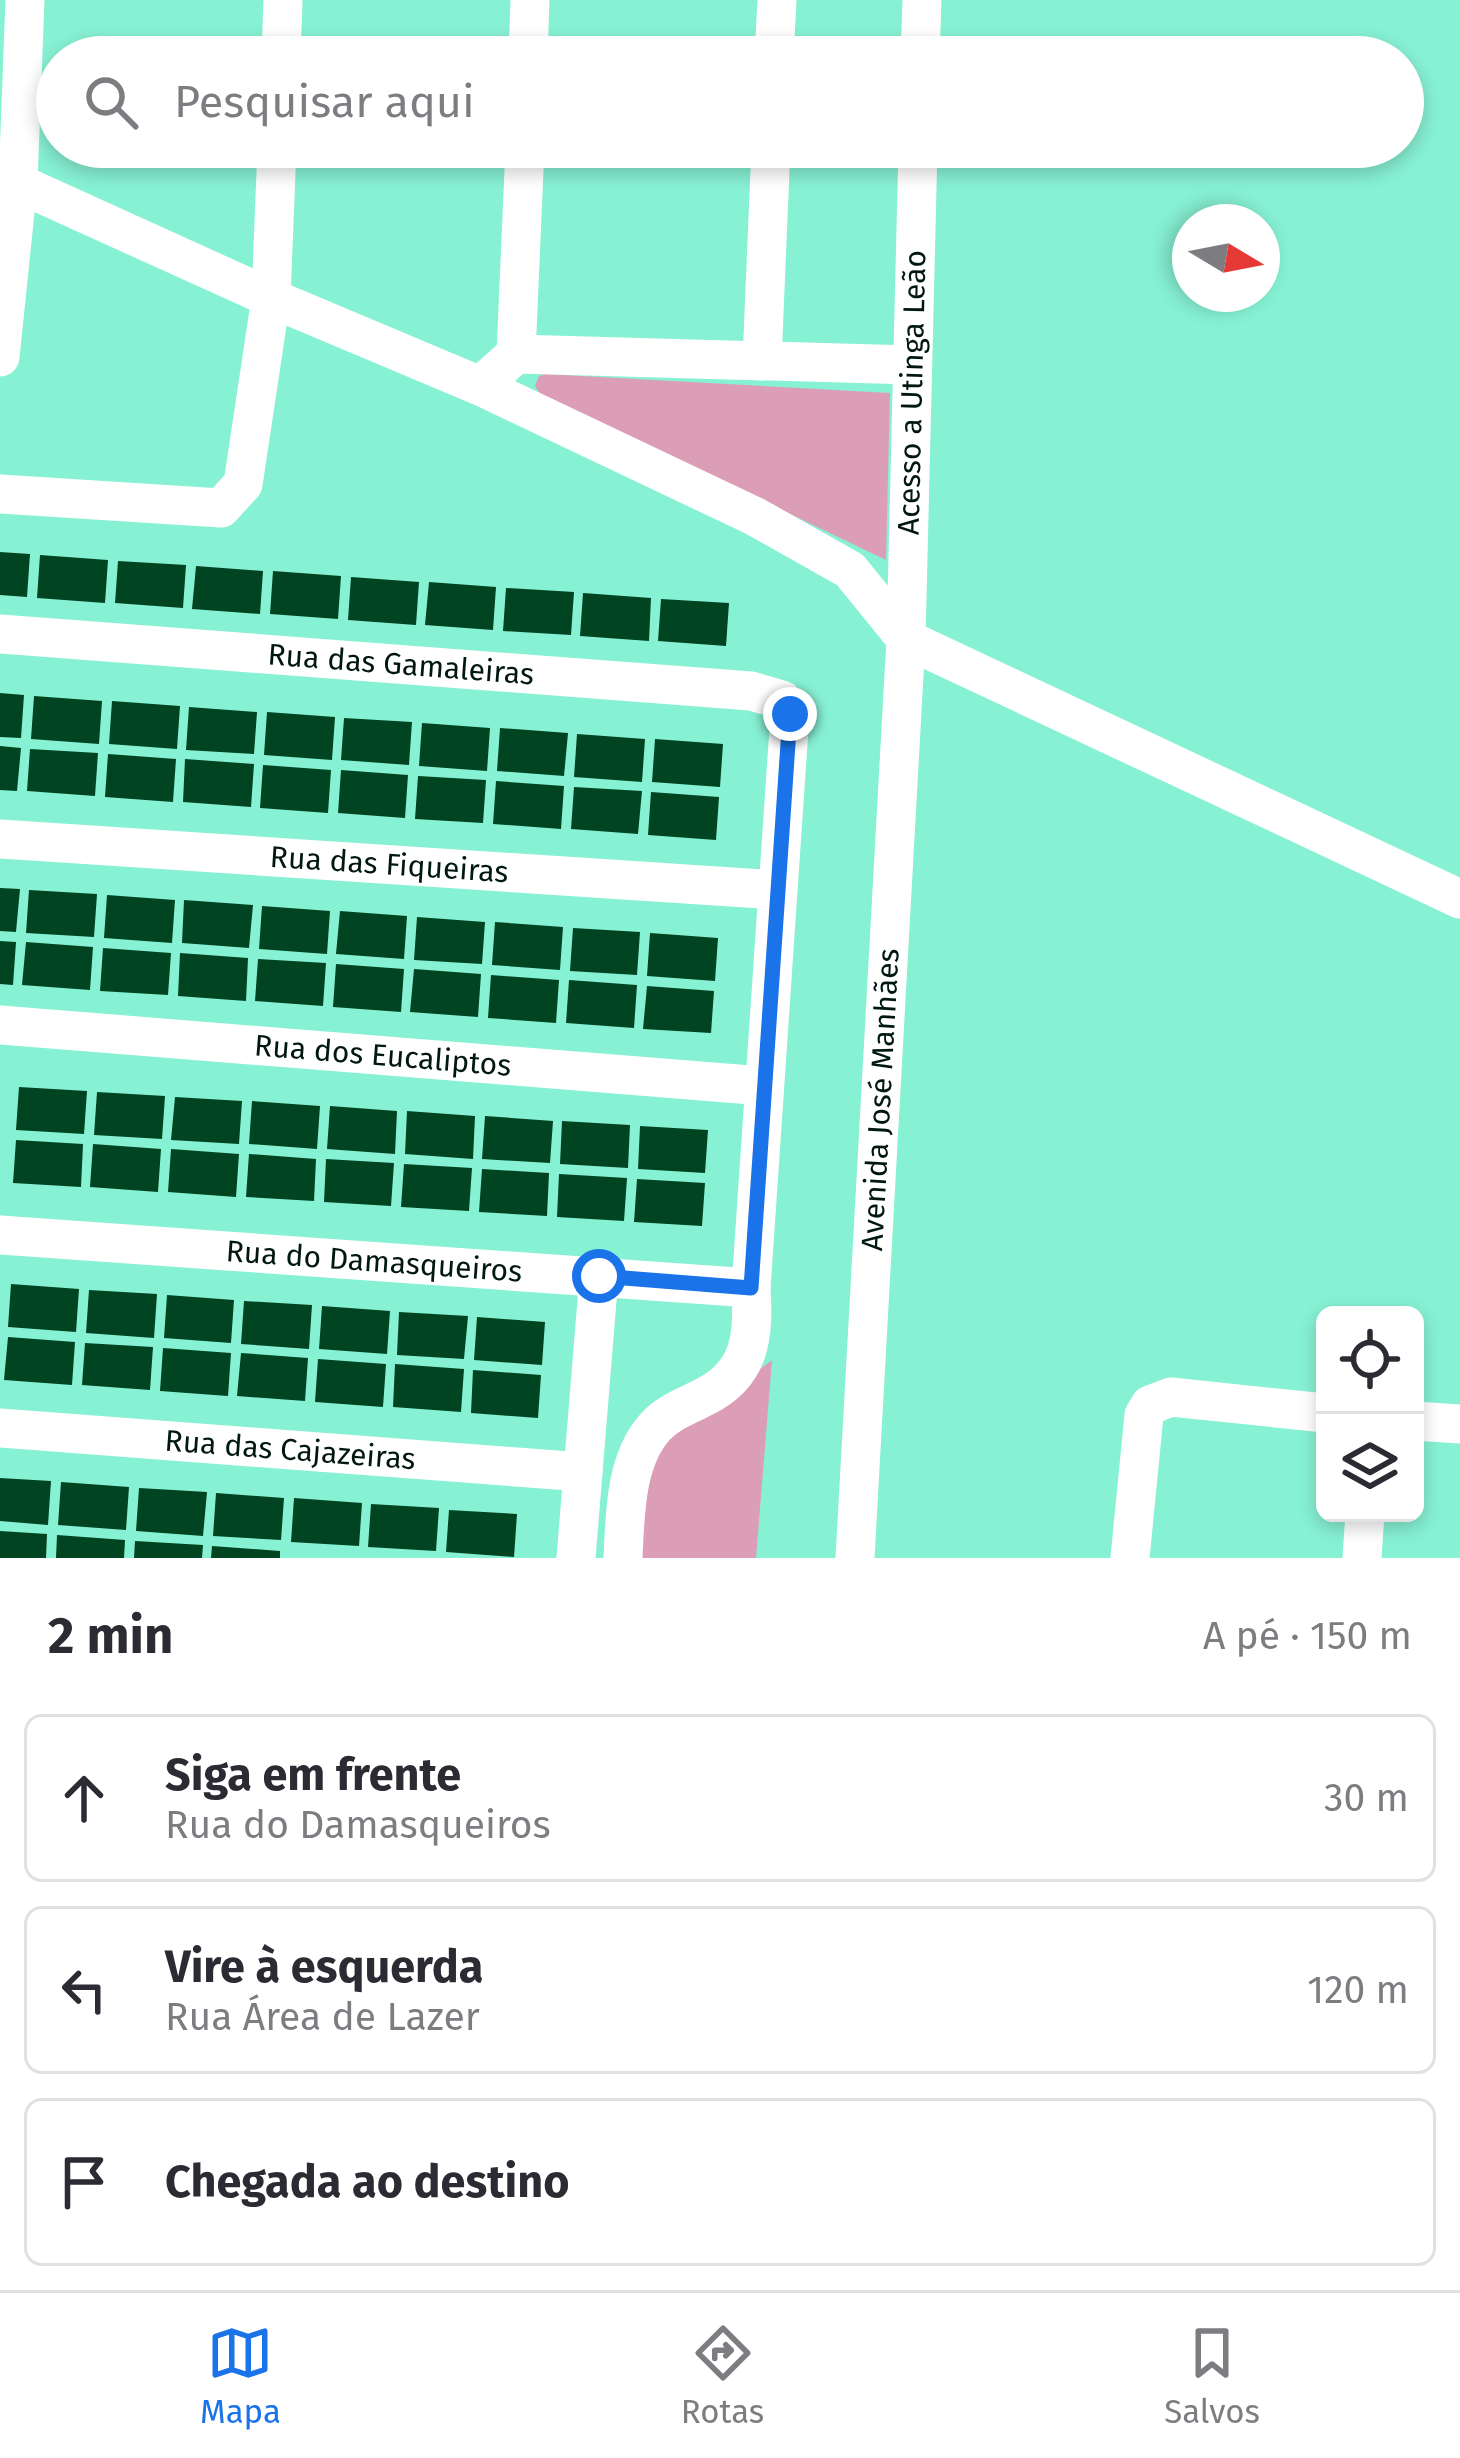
<!DOCTYPE html>
<html lang="pt">
<meta charset="utf-8">
<style>
body{margin:0;font-family:"Fira Sans",sans-serif;background:#f2f2f3;color:#2b2b33}
.controls{position:absolute;right:36px;bottom:36px;display:grid;overflow:hidden;border-radius:18px;box-shadow:0 6px 18px #0003}
.controls button{width:108px;height:108px;display:grid;place-items:center;padding:0;border:0;border-bottom:3px solid #e1e1e2;background:#fff;color:#2b2b33;font:60px sans-serif}
.compass{position:absolute;left:1172px;top:204px;width:108px;height:108px;border-radius:50%;background:#fff;box-shadow:0 6px 18px #0003;rotate:100deg}
.stop{position:absolute;width:36px;height:36px;margin:-27px;border:9px solid #1a73e8;border-radius:50%;background:#fff}
.stop.end{background:#1a73e8;border-color:#fff;box-shadow:0 3px 12px #0008}
.list{margin:0;padding:0;list-style:none}
h2{display:flex;justify-content:space-between;align-items:center;height:156px;margin:0;padding:0 48px;font-size:51px}
h2 small{font-size:39px;font-weight:400;color:#7c7c81}
.list li{display:grid;grid-template-columns:78px 1fr auto;gap:36px;align-items:center;box-sizing:border-box;height:168px;margin:0 24px 24px;padding:0 24px;border:3px solid #e1e1e2;border-radius:18px}
.list b{display:block;font-size:45px;white-space:nowrap}
.list p{margin:0;font-size:39px;white-space:nowrap;color:#7c7c81}
.list em{font-size:39px;font-style:normal;color:#7c7c81}
.icon{flex:none;width:66px;height:66px;fill:none;stroke:currentColor;stroke-width:2;stroke-linecap:round;stroke-linejoin:round}
.map{position:relative;flex:none;width:1460px;height:1558px;overflow:hidden}
.search{position:absolute;background:#fff;box-shadow:0 6px 18px #0003;left:36px;right:36px;top:36px;height:132px;display:flex;align-items:center;gap:30px;box-sizing:border-box;padding:0 42px;border-radius:66px;color:#7c7c81;font-size:45px}
.sheet{height:732px;background:#fff}
nav{display:flex;justify-content:space-around;align-items:center;box-sizing:border-box;height:168px;border-top:3px solid #e1e1e2;background:#fff;font-size:33px;color:#7c7c81}
nav a{display:grid;justify-items:center;gap:6px}
nav .on{color:#1a73e8}
.map>svg:first-child{display:block}
.green{fill:#dc9eb7}
.building{fill:#042}
.lines{fill:none;stroke-linecap:round;stroke-linejoin:round}
.minor{stroke:#fff;stroke-width:39}
.route{stroke:#1a73e8;stroke-width:15}
.labels{text-anchor:middle;dominant-baseline:central;stroke-width:12;stroke-linejoin:round;paint-order:stroke}
.street-label{font-size:30px;fill:#011711;stroke:#f3fdf9}
</style>
<div class="map">
<svg width="1460" height="1558" viewBox="0 0 1460 1558">
<rect width="100%" height="100%" fill="#87f1d3"/>
<g class="green">
<polygon points="545,374 890,393 886,560 540,394 535,386 539,376"/>
<polygon points="772,1360 756,1558 636,1558 650,1452"/>
</g>
<g class="building">
<polygon points="0,552 30,554 27,597 0,595"/>
<polygon points="40,555 108,560 105,603 37,598"/>
<polygon points="118,561 186,565 183,608 115,603"/>
<polygon points="196,566 263,571 260,614 192,609"/>
<polygon points="273,571 341,576 338,619 270,614"/>
<polygon points="351,577 419,582 416,625 348,620"/>
<polygon points="429,582 496,587 493,630 425,625"/>
<polygon points="506,588 574,592 571,635 503,631"/>
<polygon points="583,593 651,598 649,641 580,636"/>
<polygon points="661,599 729,603 726,646 658,641"/>
<polygon points="0,693 24,695 21,738 0,737"/>
<polygon points="34,696 102,701 99,744 31,739"/>
<polygon points="112,701 180,706 177,749 109,744"/>
<polygon points="189,707 257,712 254,754 186,750"/>
<polygon points="267,712 335,717 332,760 264,755"/>
<polygon points="344,718 412,722 409,765 341,760"/>
<polygon points="422,723 490,728 487,771 419,766"/>
<polygon points="500,728 568,733 564,776 497,771"/>
<polygon points="577,734 645,739 642,782 574,777"/>
<polygon points="655,739 723,744 720,787 652,782"/>
<polygon points="0,746 21,748 17,791 0,790"/>
<polygon points="30,749 98,753 95,796 27,791"/>
<polygon points="108,754 176,759 173,802 105,797"/>
<polygon points="185,759 254,764 251,807 183,802"/>
<polygon points="263,765 331,770 328,813 260,808"/>
<polygon points="341,770 408,775 405,818 338,813"/>
<polygon points="418,776 486,780 483,823 415,819"/>
<polygon points="496,781 564,786 561,829 493,824"/>
<polygon points="574,787 642,791 638,834 571,829"/>
<polygon points="651,792 719,797 716,840 648,835"/>
<polygon points="0,888 20,889 16,932 0,931"/>
<polygon points="29,890 97,894 94,937 26,933"/>
<polygon points="107,895 175,900 172,943 104,938"/>
<polygon points="184,900 253,905 249,948 182,943"/>
<polygon points="262,906 330,911 327,954 259,949"/>
<polygon points="340,911 407,916 404,959 336,954"/>
<polygon points="417,917 485,922 482,964 414,960"/>
<polygon points="495,922 563,927 560,970 492,965"/>
<polygon points="573,928 640,932 637,975 570,971"/>
<polygon points="650,933 718,938 715,981 647,976"/>
<polygon points="0,941 16,942 13,985 0,984"/>
<polygon points="26,942 93,947 90,990 22,985"/>
<polygon points="103,948 171,953 168,995 100,991"/>
<polygon points="180,953 248,958 246,1001 178,996"/>
<polygon points="258,959 326,963 323,1006 255,1001"/>
<polygon points="336,964 404,969 401,1012 333,1007"/>
<polygon points="414,969 481,974 478,1017 410,1012"/>
<polygon points="491,975 559,980 556,1023 488,1018"/>
<polygon points="569,980 637,985 634,1028 566,1023"/>
<polygon points="647,986 714,991 711,1033 643,1029"/>
<polygon points="19,1087 87,1091 84,1134 16,1130"/>
<polygon points="97,1092 165,1096 162,1139 94,1135"/>
<polygon points="175,1097 242,1101 239,1144 171,1140"/>
<polygon points="252,1101 320,1106 317,1149 249,1144"/>
<polygon points="330,1106 397,1111 395,1154 327,1149"/>
<polygon points="407,1111 475,1116 473,1159 405,1154"/>
<polygon points="485,1116 553,1121 550,1163 482,1159"/>
<polygon points="562,1121 630,1125 628,1168 560,1164"/>
<polygon points="640,1126 708,1130 705,1173 638,1169"/>
<polygon points="16,1140 83,1144 81,1187 13,1183"/>
<polygon points="93,1144 161,1149 158,1192 90,1187"/>
<polygon points="171,1149 239,1154 236,1197 168,1192"/>
<polygon points="249,1154 316,1159 314,1201 246,1197"/>
<polygon points="326,1159 394,1163 391,1206 324,1202"/>
<polygon points="404,1164 472,1168 469,1211 401,1207"/>
<polygon points="482,1169 549,1173 547,1216 479,1212"/>
<polygon points="559,1174 627,1178 624,1221 557,1217"/>
<polygon points="637,1179 705,1183 702,1226 634,1222"/>
<polygon points="11,1284 79,1289 76,1332 8,1327"/>
<polygon points="89,1290 157,1294 154,1338 86,1333"/>
<polygon points="167,1295 234,1300 231,1343 164,1338"/>
<polygon points="244,1301 312,1305 309,1349 241,1344"/>
<polygon points="322,1306 390,1311 387,1354 319,1349"/>
<polygon points="399,1312 468,1316 464,1359 397,1355"/>
<polygon points="477,1317 545,1322 542,1365 474,1360"/>
<polygon points="8,1337 75,1342 72,1385 4,1380"/>
<polygon points="85,1343 153,1347 150,1390 82,1385"/>
<polygon points="163,1348 231,1353 228,1396 160,1391"/>
<polygon points="241,1353 308,1358 305,1401 237,1396"/>
<polygon points="318,1359 386,1364 383,1407 315,1402"/>
<polygon points="395,1364 464,1369 461,1412 393,1407"/>
<polygon points="473,1370 541,1375 538,1418 471,1413"/>
<polygon points="0,1478 51,1481 48,1525 0,1521"/>
<polygon points="61,1482 129,1487 126,1530 58,1525"/>
<polygon points="139,1488 207,1492 203,1536 136,1531"/>
<polygon points="216,1493 284,1498 281,1540 213,1536"/>
<polygon points="294,1498 362,1503 359,1546 291,1542"/>
<polygon points="371,1504 439,1508 436,1551 368,1547"/>
<polygon points="449,1510 517,1514 514,1557 446,1552"/>
<polygon points="0,1531 47,1534 46,1558 0,1558"/>
<polygon points="57,1535 125,1540 124,1558 56,1558"/>
<polygon points="135,1541 203,1545 202,1558 134,1558"/>
<polygon points="212,1546 280,1551 280,1558 211,1558"/>
</g>
<g class="lines">
<g class="minor">
<polyline points="281,57 283,0"/>
<polyline points="528,57 530,0"/>
<polyline points="774,57 777,0"/>
<polyline points="920,57 922,0"/>
<polyline points="0,175 271,298 480,386 754,516 850,570 906,639 1460,899"/>
<polyline points="516,354 525,147"/>
<polyline points="0,357 18,183 25,0"/>
<polyline points="762,361 771,147"/>
<polyline points="480,386 516,354 912,365"/>
<polyline points="0,494 221,508 243,484 271,298 277,147"/>
<path id="s1" d="M0,634L751,691L782,700L790,714L751,1288C754,1336 751,1374 704,1397C687,1406 669,1412 656,1426C625,1459 625,1515 623,1558"/>
<path id="s2" d="M0,839L777,890"/>
<path id="s3" d="M0,1025L764,1086"/>
<path id="s4" d="M0,1235L751,1288"/>
<polyline points="1415,1421 1460,1424"/>
<path id="s5" d="M0,1428L583,1472"/>
<polyline points="576,1558 599,1276"/>
<path id="s6" d="M855,1558L906,639L918,147"/>
<polyline points="1130,1558 1144,1415 1150,1405 1171,1397 1325,1413"/>
<polyline points="1362,1558 1365,1513"/>
</g>
</g>
<g class="lines">
<polyline class="route" points="599,1276 751,1288 790,714"/>
</g>
<g class="labels">
<g class="street-label">
<text stroke="none"><textPath href="#s6" startOffset="1167">Acesso a Utinga Leão</textPath></text>
<text stroke="none"><textPath href="#s1" startOffset="402">Rua das Gamaleiras</textPath></text>
<text stroke="none"><textPath href="#s2" startOffset="390">Rua das Fiqueiras</textPath></text>
<text stroke="none"><textPath href="#s3" startOffset="384">Rua dos Eucaliptos</textPath></text>
<text stroke="none"><textPath href="#s6" startOffset="459">Avenida José Manhães</textPath></text>
<text stroke="none"><textPath href="#s4" startOffset="375">Rua do Damasqueiros</textPath></text>
<text stroke="none"><textPath href="#s5" startOffset="291">Rua das Cajazeiras</textPath></text>
</g>
</g>
</svg>
<div class="controls">
<button><svg class="icon" aria-label="locate" viewBox="0 0 24 24"><circle cx="12" cy="12" r="6"/><path d="M12 2v4M12 18v4M2 12h4M18 12h4"/></svg></button>
<button><svg class="icon" aria-label="layers" viewBox="0 0 24 24"><path d="M12 4l9 5-9 5-9-5zM3 14l9 5 9-5"/></svg></button>
</div>
<svg class="compass" viewBox="-18 -18 36 36"><path d="M0-13l5 13h-10z" fill="#e53935"/><path d="M0 13l5-13h-10z" fill="#7c7c81"/></svg>
<div class="stop" style="left:599px;top:1276px"></div>
<div class="stop end" style="left:790px;top:714px"></div>
<div class="search"><svg class="icon" aria-label="search" viewBox="0 0 24 24"><circle cx="10" cy="10" r="6"/><path d="M15 15l6 6"/></svg>Pesquisar aqui</div>
</div>
<section class="sheet">
<h2>2 min<small>A pé · 150 m</small></h2>
<ul class="list">
<li><svg class="icon" aria-label="ahead" viewBox="0 0 24 24"><path d="M12 20V5M6 11l6-6 6 6"/></svg><div><b>Siga em frente</b><p>Rua do Damasqueiros</p></div><em>30 m</em></li>
<li><svg class="icon" aria-label="left" viewBox="0 0 24 24"><path d="M17 20v-9H6M10 6l-5 5 5 5"/></svg><div><b>Vire à esquerda</b><p>Rua Área de Lazer</p></div><em>120 m</em></li>
<li><svg class="icon" aria-label="arrive" viewBox="0 0 24 24"><path d="M6 21V4h12l-3 4 3 4H6"/></svg><div><b>Chegada ao destino</b></div></li>
</ul>
</section>
<nav>
<a class="on"><svg class="icon" aria-label="map" viewBox="0 0 24 24"><path d="M3 6l6-2 6 2 6-2v14l-6 2-6-2-6 2zM9 4v14M15 6v14"/></svg>Mapa</a>
<a><svg class="icon" aria-label="directions" viewBox="0 0 24 24"><path d="M12 3l9 9-9 9-9-9zM9 14v-3h6M13 9l2 2-2 2"/></svg>Rotas</a>
<a><svg class="icon" aria-label="saved" viewBox="0 0 24 24"><path d="M7 4h10v16l-5-4-5 4z"/></svg>Salvos</a>
</nav>
